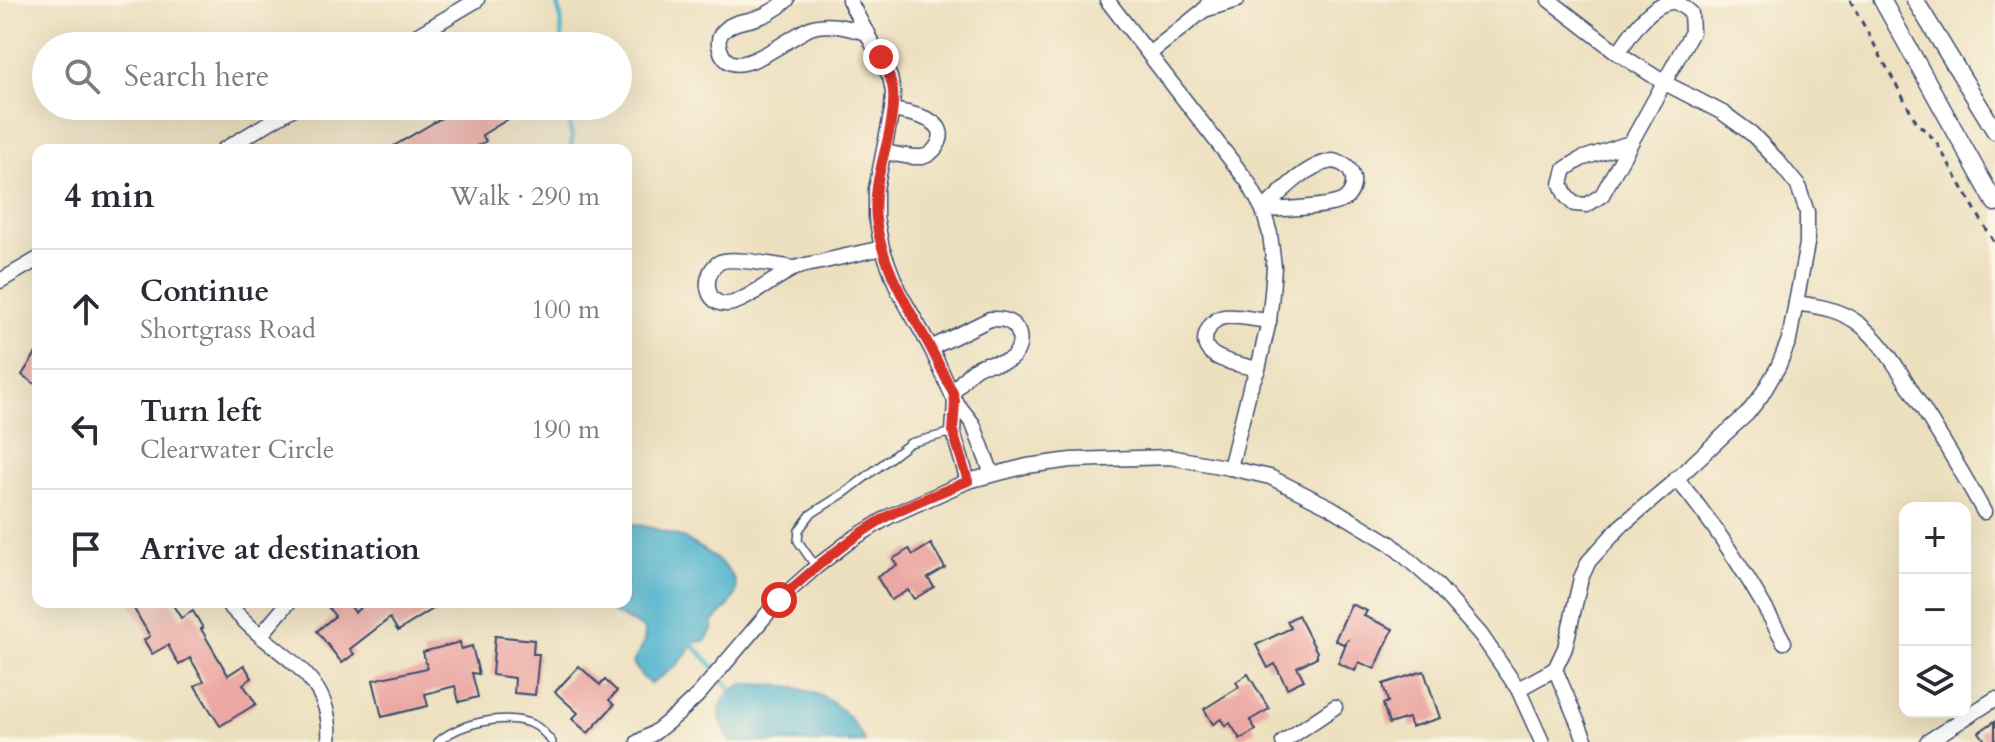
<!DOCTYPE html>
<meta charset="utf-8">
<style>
body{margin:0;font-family:Cardo,serif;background:#f2f2f3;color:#2b2b33}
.controls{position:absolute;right:24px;bottom:24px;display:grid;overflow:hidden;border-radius:16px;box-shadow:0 8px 32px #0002}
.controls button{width:72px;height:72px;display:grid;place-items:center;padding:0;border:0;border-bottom:2px solid #e1e1e2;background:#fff;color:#2b2b33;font:40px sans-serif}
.stop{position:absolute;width:24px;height:24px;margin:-18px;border:6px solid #d93025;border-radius:50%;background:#fff}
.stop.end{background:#d93025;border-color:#fff;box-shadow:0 2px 8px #0008}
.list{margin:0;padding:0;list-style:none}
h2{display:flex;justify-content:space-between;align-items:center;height:104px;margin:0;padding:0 32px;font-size:34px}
h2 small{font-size:26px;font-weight:400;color:#7c7c81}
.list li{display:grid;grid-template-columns:52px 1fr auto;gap:24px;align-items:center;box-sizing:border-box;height:120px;padding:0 32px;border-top:2px solid #e1e1e2}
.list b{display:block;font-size:30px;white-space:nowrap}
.list p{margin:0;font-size:26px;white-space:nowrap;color:#7c7c81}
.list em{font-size:26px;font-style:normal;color:#7c7c81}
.icon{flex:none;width:44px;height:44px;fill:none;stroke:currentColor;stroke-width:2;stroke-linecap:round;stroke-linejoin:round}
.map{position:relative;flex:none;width:1995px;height:742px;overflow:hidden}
.search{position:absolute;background:#fff;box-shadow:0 8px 32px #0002;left:32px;top:32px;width:600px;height:88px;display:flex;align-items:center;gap:20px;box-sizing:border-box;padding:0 28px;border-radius:44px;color:#7c7c81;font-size:30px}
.panel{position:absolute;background:#fff;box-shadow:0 8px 32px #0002;left:32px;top:144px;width:600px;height:464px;border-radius:16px}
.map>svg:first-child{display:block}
.water{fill:#4eb2cd;stroke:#347096;stroke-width:2}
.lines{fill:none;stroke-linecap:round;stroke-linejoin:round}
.stream{stroke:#4eb2cd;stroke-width:5}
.building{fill:#eba7a3}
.service-casing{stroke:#3a4a6d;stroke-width:10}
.minor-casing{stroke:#3a4a6d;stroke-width:17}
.tertiary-casing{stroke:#3a4a6d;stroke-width:19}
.path{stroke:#3a4a6d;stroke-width:3;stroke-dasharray:6 6;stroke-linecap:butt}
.service{stroke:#fff;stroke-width:7}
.minor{stroke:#fff;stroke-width:14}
.tertiary{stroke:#fff;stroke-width:16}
.route{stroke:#d93025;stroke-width:10}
</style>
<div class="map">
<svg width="1995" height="742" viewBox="0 0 1995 742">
<rect width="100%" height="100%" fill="#fcf5e5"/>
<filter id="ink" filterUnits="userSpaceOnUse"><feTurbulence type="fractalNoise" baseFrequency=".0125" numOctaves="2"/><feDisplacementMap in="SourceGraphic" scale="16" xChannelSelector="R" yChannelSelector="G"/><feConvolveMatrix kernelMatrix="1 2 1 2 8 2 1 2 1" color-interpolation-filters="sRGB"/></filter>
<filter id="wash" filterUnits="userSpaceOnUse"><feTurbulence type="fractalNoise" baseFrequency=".006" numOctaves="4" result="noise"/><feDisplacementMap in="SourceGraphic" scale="32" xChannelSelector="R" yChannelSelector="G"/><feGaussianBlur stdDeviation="1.8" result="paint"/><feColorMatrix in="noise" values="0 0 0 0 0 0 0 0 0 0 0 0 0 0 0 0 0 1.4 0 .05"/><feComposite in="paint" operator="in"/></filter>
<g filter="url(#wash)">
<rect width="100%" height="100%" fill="#ede0bf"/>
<g class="water">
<path d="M626,522C642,526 660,529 675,535C694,542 741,570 736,592C733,604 720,614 713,622L712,630L705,641L695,642L677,665L651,684C643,680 637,670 633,663L644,642L645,632L641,627L592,602H626Z"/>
<path d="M743,684C796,685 838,688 865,742H730C716,718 715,697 743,684Z"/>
</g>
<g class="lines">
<g class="stream">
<polyline points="557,0 561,20 562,46"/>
<polyline points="566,106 572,137 571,150"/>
<polyline points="690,642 719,673 731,689"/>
</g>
</g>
<g id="blocks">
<g class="building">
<polygon points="462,106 530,106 482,135 486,141 471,150 387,150"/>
<polygon points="38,350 38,386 22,375"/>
<polygon points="931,544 945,568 928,578 934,587 914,599 908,590 891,600 877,577 897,565 893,559 909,549 913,555"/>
<polygon points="130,602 171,602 181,618 193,611 203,628 201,629 228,675 244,665 252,678 243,684 256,704 220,726 195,686 204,681 190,658 179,665 168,645 152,654 144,640 150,636"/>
<polygon points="334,602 347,602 355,612 368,602 444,602 398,631 390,618 350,649 354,654 342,663 317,631 335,616 328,607"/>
<polygon points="1351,604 1367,611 1364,616 1393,629 1375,669 1359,662 1355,671 1338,663 1347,641 1343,644 1335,640"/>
<polygon points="1298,615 1317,652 1317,657 1297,667 1304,680 1287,688 1275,664 1268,668 1256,645 1291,628 1287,621"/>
<polygon points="495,636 534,640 533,654 539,654 535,695 514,693 515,678 492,675"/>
<polygon points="460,642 461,649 472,646 479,674 472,673 478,697 459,702 455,686 425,694 428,706 382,717 373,680 427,668 423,652"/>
<polygon points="579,666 600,685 605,680 617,691 609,700 614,705 588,733 572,719 578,713 555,692"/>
<polygon points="1424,671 1440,718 1411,727 1408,718 1389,724 1383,704 1388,702 1383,684"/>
<polygon points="1248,674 1269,709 1250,720 1256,730 1240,739 1230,723 1225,726 1221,719 1213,724 1204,709 1239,687 1236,682"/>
<polygon points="1995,721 1995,742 1986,742 1979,732"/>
</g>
</g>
</g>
<g filter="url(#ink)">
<use href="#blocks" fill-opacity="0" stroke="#3a4a6d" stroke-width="2"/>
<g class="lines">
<g class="service-casing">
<g id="service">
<polyline points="816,567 798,541 799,530 811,514 846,492 910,443 953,432"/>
<path d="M438,742C459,723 507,712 534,725C541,728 547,736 552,742"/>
</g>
</g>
<g class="minor-casing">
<g id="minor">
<path d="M787,0C776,10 764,17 749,20C741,22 734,22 727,28C719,34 717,40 720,49C732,90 792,33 813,27C832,22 850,29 868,33"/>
<polyline points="849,0 890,77 893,92 892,110 876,189 876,217 882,248 898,290 931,348 955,401 973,424 992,474"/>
<polyline points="1107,0 1248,182 1263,210 1270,234 1274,267 1272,293 1269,321 1258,369 1250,388 1230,468"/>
<polyline points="1204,10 1237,0"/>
<polyline points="399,46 477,0"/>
<path d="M1618,53C1629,37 1651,0 1675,2C1681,4 1686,9 1691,13L1692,32L1602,195L1587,205L1574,204L1566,196L1561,184L1565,169L1581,159L1630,143"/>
<polyline points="1149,54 1204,10 1210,0"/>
<polyline points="223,150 297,106"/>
<path d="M884,152C896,154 910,158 922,157C928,156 934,151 937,146C954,119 908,113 892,110"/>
<path d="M1333,161C1342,163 1349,166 1352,175C1355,183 1352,194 1345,199C1333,208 1280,209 1263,210C1281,192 1307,164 1333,161Z"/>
<path d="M794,268C778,266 732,256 720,262C703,271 703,303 725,304C740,306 776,277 791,270C800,265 811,264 821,262C841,257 861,253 882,248"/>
<polyline points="0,281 38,259"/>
<path d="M1796,303C1817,306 1837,309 1855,321C1882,339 1903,377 1920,404C1942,439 1964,475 1984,512"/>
<path d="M931,348L990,319C996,319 1003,318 1009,322C1023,329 1023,350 1010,359C1003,364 994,363 986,364C971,367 962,382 953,393"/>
<path d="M1258,369C1239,364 1191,359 1209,328C1212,323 1217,318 1224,317C1237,315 1255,320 1269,321"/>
<polyline points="955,401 953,432 968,481"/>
<path d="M1676,478C1718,528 1753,584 1784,642"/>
<path d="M226,602C237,614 249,626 262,637C299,667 333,688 329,742"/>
<polyline points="261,635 289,602"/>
<polyline points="1555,669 1586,742"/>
<polyline points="1518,689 1555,669 1565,648 1581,578 1589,561 1621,526 1671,484 1727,432 1747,414 1761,396 1778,367 1789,340 1807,244 1807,212 1798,186 1777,160 1752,134 1723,113 1663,82 1618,53 1549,0"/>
<polyline points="638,742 654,733 678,714 699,694 779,600 816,567 851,540 890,516 968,481 1027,466 1071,460 1170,457 1230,468 1270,477 1330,507 1391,544 1435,583 1481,635 1518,689 1542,742"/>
<polyline points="1283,742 1335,707"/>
<polyline points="1927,742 1995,699"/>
</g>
</g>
<g class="tertiary-casing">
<g id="tertiary">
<polyline points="1882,0 1995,203"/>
<polyline points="1915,0 1995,131"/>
</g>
</g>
<polyline class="path" points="1850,0 1917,123 1935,140 1995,244"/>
<use href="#service" class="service"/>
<use href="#minor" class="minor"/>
<use href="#tertiary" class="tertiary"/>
</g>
</g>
<g class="lines" filter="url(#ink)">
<path class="route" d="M779,600C813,569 848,539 888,516C914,502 942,492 968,481L953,432L955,401L953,393C945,377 937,360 928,343C906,303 882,266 876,219C871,176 896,134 893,91C892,79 886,68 881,57"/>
</g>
</svg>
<div class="controls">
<button>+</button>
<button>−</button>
<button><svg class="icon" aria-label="layers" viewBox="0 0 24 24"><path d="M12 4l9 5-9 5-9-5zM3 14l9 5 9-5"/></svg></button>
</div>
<div class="stop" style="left:779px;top:600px"></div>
<div class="stop end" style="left:881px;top:57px"></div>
<div class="search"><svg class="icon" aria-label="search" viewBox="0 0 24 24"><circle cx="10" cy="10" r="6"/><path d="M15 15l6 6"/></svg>Search here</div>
<section class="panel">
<h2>4 min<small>Walk · 290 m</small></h2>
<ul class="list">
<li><svg class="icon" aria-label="ahead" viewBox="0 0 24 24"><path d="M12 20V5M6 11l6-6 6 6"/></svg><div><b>Continue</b><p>Shortgrass Road</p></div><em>100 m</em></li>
<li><svg class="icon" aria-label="left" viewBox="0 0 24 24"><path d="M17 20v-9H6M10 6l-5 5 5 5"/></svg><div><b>Turn left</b><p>Clearwater Circle</p></div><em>190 m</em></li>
<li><svg class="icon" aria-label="arrive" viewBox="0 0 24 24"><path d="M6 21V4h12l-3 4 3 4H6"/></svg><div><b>Arrive at destination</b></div></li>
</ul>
</section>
</div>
